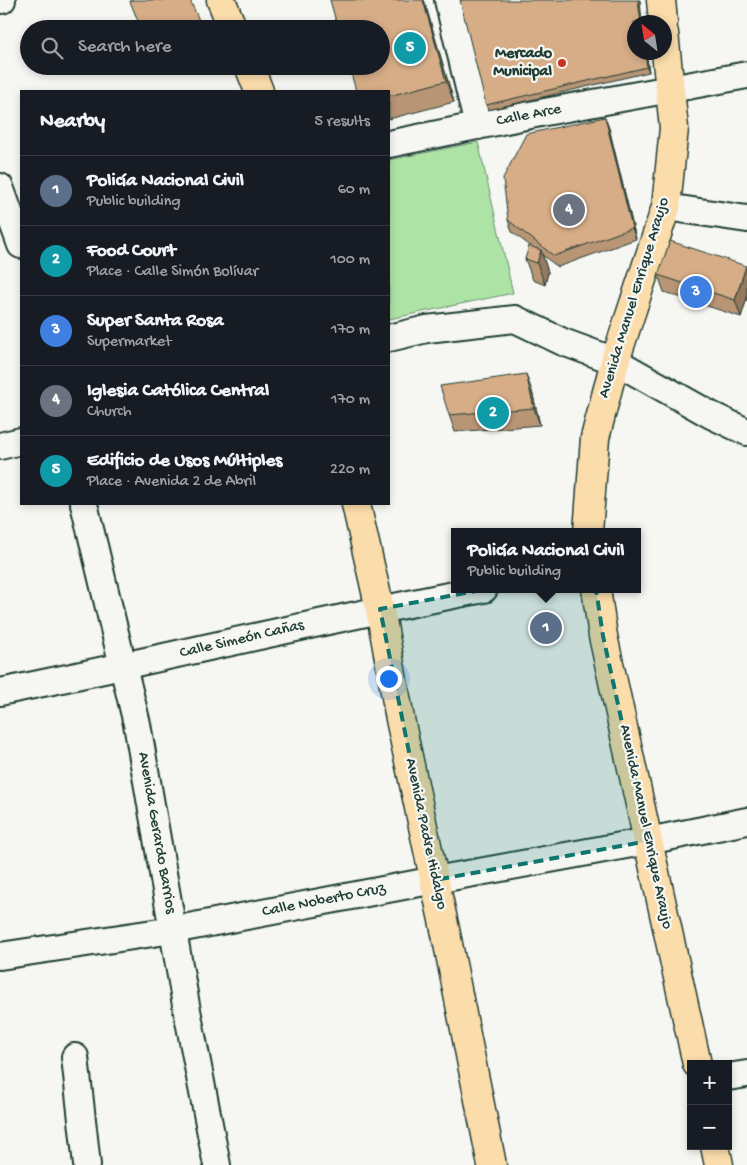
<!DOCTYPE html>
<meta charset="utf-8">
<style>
body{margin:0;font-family:"Gochi Hand",sans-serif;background:#242831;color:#f1f3f6}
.controls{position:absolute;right:15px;bottom:15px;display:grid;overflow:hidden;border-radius:0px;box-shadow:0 2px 8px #0003}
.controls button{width:45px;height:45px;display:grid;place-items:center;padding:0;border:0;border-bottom:1px solid #363941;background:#171b24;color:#f1f3f6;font:25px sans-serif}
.compass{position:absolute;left:627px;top:15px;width:45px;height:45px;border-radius:50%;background:#171b24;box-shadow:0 2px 8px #0003;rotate:330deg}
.you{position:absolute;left:388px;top:678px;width:18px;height:18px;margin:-12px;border:4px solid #fff;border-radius:50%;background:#1a73e8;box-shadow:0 0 0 8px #1a73e833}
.badge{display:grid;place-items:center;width:32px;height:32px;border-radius:50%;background:#0b8043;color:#fff;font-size:16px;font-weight:700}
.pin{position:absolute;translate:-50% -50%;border:2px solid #fff;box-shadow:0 1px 5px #0006}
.popup{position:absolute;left:451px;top:528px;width:190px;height:65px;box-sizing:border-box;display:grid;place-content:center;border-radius:0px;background:#171b24;filter:drop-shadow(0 1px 4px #0005);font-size:16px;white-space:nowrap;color:#9ea1a6}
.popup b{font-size:19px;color:#f1f3f6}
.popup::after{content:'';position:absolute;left:50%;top:100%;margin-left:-10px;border:10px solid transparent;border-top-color:#171b24}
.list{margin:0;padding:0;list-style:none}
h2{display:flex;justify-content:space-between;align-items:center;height:65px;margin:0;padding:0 20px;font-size:21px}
h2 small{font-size:16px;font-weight:400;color:#9ea1a6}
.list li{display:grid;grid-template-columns:32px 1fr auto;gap:15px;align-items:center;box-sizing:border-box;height:70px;padding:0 20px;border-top:1px solid #363941}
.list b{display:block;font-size:19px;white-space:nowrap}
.list p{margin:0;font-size:16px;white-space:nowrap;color:#9ea1a6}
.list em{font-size:16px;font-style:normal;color:#9ea1a6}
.icon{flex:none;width:28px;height:28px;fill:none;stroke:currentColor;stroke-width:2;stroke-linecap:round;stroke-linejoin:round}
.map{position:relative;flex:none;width:747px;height:1165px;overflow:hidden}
.search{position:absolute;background:#171b24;box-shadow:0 2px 8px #0003;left:20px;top:20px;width:370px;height:55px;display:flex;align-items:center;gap:12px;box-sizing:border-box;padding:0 18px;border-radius:28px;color:#9ea1a6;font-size:19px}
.panel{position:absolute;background:#171b24;box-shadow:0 2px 8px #0003;left:20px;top:90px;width:370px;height:415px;border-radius:0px}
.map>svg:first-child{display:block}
.green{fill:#ade4a6;stroke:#66906d}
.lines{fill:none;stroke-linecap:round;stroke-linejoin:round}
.minor-casing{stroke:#1f3d34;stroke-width:30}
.major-casing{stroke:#1f3d34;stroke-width:31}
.minor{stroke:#f6f6f2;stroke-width:26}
.major{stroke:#fbdcab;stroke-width:28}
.wall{fill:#b89574;stroke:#1f3d34}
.shaded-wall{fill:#96795e;stroke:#1f3d34}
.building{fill:#d6ad87;stroke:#1f3d34}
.marked{fill:#0f766e;fill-opacity:0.2;stroke:#0f766e;stroke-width:4;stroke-dasharray:10 6;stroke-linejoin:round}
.poi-dot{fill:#c8321e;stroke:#f6f6f2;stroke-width:2}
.labels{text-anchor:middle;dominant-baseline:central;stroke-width:4.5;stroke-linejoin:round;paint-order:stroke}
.poi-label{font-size:16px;font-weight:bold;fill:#1f3d34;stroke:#f6f6f2;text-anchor:end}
.street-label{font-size:16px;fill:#1f3d34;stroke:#f6f6f2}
</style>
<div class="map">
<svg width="747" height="1165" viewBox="0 0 747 1165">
<rect width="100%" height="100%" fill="#f6f6f2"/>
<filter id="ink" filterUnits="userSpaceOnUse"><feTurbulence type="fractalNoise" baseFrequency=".02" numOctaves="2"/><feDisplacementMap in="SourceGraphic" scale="10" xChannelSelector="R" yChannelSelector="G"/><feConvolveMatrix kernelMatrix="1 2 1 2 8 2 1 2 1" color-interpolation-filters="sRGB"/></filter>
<g filter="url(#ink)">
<polygon class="green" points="478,142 513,293 389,319 389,160"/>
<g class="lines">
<g class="minor-casing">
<g id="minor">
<polyline points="0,0 2,0"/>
<polyline points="448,0 478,126"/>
<polyline points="389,144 545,112 747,75"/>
<polyline points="0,187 21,245"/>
<polyline points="666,207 747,219"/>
<polyline points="389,338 427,329 515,319 563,342 615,361 711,415 747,432"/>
<polyline points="0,446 21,441"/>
<polyline points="84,504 137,724 186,1005 217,1165"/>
<path d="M0,692C162,659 322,620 484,589"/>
<polyline points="0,956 173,930 435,880 648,841 747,821"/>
<polyline points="75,1057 87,1165"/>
<polyline points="728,1077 747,1074"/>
</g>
</g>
<g class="major-casing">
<g id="major">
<polyline points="221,0 233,29"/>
<polyline points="661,0 663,22"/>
<polyline points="249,66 259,91"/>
<polyline points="356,504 380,609 400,719 446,934 492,1165"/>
<polyline points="588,532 595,438 615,361 666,207 674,128 664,33"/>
<polyline points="596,589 603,636 697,1064"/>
<polyline points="715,1146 719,1165"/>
</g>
</g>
<use href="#minor" class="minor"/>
<use href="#major" class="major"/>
</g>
<g class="wall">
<polygon points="424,0 454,102 389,119 389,91"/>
<polygon points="634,52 646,52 649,72 488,110 486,105"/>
<polygon points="609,128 636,239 558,267 542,255 548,272 545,285 533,280 525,259 533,248 512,232 508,220"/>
<polygon points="747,268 747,298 741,317 664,292 658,275"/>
<polygon points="532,391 540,425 455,432 449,415"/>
</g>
<g class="shaded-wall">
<polygon points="423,0 424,0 454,102 446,81"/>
<polygon points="638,0 640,0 642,22 641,22"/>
<polygon points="645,52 646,52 649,72 647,67"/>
<polygon points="605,117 609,128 636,239 632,228"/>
<polygon points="541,250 548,272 545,285 537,263"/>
<polygon points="746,266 747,268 747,298 741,317 735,300"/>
<polygon points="526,374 532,391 540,425 534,408"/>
</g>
<g class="building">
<polygon points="134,0 190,0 203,29 141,29 130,1"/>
<polygon points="330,0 423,0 446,81 389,96 389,91 356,91 349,66 381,66 381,29 338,29"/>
<polygon points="460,0 638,0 641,22 634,22 634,52 645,52 647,67 486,105"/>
<polygon points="605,117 632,228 554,256 508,220 503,178 526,134"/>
<polygon points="670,241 746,266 735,300 658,275"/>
<polygon points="529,246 541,250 537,263 525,259"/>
<polygon points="526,374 534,408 449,415 440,386"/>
</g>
</g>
<path class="marked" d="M593,569L603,636L648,841L435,880L380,609Z"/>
<circle class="poi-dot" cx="562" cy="63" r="5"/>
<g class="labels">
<g class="poi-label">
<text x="552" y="54">Mercado<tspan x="552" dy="18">Municipal</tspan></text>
</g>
<g class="street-label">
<text transform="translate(529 116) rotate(-11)">Calle Arce</text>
<text transform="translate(635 298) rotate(-73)">Avenida Manuel Enrique Araujo</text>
<text transform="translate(242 640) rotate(-13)">Calle Simeón Cañas</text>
<text transform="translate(645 827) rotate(78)">Avenida Manuel Enrique Araujo</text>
<text transform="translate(156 833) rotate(80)">Avenida Gerardo Barrios</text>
<text transform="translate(425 834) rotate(78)">Avenida Padre Hidalgo</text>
<text transform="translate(324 901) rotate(-11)">Calle Noberto Cruz</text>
</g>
</g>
</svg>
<div class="controls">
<button>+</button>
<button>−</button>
</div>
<svg class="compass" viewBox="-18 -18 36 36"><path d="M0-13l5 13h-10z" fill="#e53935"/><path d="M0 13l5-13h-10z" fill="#9ea1a6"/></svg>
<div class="you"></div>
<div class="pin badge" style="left:546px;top:628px;background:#5c6f8a">1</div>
<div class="popup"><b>Policía Nacional Civil</b>Public building</div>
<div class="pin badge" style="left:493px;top:413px;background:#0f9aa8">2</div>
<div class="pin badge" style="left:696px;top:292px;background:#3f7fe0">3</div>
<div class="pin badge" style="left:569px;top:210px;background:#6b7280">4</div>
<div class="pin badge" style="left:410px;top:48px;background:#0f9aa8">5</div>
<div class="search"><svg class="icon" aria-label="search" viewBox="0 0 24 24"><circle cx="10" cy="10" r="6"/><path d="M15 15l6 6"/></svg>Search here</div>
<section class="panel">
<h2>Nearby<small>5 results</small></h2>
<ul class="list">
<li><span class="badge" style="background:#5c6f8a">1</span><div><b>Policía Nacional Civil</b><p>Public building</p></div><em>60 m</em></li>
<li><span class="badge" style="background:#0f9aa8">2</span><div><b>Food Court</b><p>Place · Calle Simón Bolívar</p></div><em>100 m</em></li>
<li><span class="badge" style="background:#3f7fe0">3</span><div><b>Super Santa Rosa</b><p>Supermarket</p></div><em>170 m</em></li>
<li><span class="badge" style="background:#6b7280">4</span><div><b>Iglesia Católica Central</b><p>Church</p></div><em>170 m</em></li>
<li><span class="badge" style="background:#0f9aa8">5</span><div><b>Edificio de Usos Múltiples</b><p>Place · Avenida 2 de Abril</p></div><em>220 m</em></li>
</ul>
</section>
</div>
